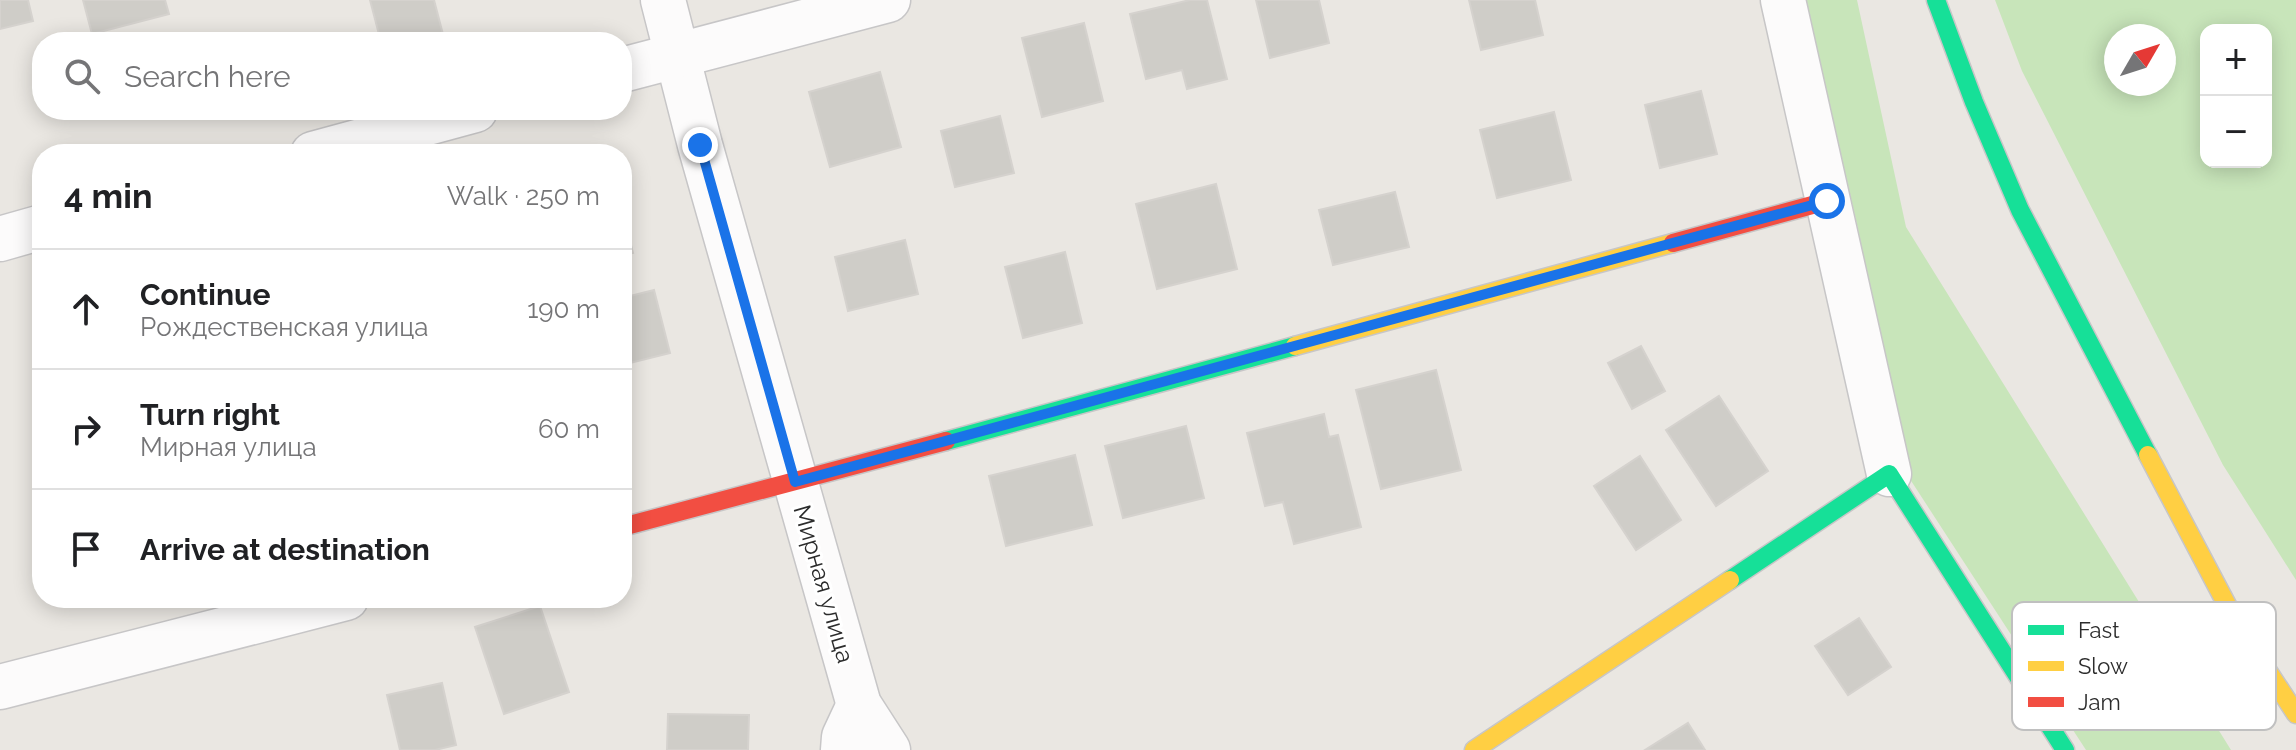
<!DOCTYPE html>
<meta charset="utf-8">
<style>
body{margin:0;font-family:Raleway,sans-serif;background:#f2f2f2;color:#202124}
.controls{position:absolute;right:24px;top:24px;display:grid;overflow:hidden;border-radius:16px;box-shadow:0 4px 20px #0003}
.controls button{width:72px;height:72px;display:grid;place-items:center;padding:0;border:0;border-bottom:2px solid #e0e0e0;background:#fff;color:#202124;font:40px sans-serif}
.compass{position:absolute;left:2104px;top:24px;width:72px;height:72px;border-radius:50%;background:#fff;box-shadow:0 4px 20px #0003;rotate:51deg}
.stop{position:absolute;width:24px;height:24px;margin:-18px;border:6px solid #1a73e8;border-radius:50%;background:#fff}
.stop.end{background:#1a73e8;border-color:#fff;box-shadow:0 2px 8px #0008}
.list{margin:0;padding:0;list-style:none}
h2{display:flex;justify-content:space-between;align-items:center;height:104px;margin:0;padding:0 32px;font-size:34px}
h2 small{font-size:26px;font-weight:400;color:#757577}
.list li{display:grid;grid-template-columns:52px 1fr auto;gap:24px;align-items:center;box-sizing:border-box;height:120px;padding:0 32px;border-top:2px solid #e0e0e0}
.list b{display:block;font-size:30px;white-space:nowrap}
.list p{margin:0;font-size:26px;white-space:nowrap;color:#757577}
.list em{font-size:26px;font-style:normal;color:#757577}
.icon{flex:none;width:44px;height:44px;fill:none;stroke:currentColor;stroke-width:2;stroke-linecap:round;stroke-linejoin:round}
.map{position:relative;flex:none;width:2296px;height:750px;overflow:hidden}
.search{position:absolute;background:#fff;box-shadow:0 4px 20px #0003;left:32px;top:32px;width:600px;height:88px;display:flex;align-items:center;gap:20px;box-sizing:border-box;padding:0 28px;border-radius:32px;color:#757577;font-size:30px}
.panel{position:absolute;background:#fff;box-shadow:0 4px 20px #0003;left:32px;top:144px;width:600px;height:464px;border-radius:32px}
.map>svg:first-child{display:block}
.green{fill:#c8e5ba;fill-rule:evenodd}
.building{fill:#cfcdc8;stroke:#d5d2ce;stroke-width:2}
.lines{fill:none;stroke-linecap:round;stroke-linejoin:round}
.street-casing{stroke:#c7c6c7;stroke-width:47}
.fast-casing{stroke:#c7c6c7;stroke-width:21}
.slow-casing{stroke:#c7c6c7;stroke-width:21}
.jam-casing{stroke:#c7c6c7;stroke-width:21}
.street{stroke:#fcfbfb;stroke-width:44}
.fast{stroke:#16e098;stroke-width:18}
.slow{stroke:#ffcf43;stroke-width:18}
.jam{stroke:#f24e42;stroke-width:18}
.route{stroke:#1a73e8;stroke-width:10}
.labels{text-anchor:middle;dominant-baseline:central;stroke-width:6;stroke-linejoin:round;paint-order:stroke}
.street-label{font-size:24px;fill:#2c2c2c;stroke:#fff}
.key{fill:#fff;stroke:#c0c0c0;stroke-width:2}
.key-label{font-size:22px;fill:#2c2c2c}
</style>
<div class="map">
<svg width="2296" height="750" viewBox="0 0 2296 750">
<rect width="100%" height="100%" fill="#eae7e2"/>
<g class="green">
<polygon points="1806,0 1857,0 1906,227 2231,750 2086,750 1893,453 1858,229"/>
<path d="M1995,0H2296V580L2223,465L2022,71ZM2206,30H2266V162H2206ZM2116,36H2164V84H2116Z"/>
</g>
<g class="building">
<polygon points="0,0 28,0 33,21 0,29"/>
<polygon points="83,0 165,0 169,14 92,34"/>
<polygon points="370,0 434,0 445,42 381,42"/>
<polygon points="1190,0 1207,0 1227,79 1187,89 1182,70 1146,79 1130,14"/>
<polygon points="1256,0 1319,0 1329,43 1270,58"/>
<polygon points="1469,0 1535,0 1543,35 1481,50"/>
<polygon points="1084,23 1103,101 1042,117 1022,38"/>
<polygon points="880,72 901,147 830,167 809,92"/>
<polygon points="1701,91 1717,154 1660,168 1645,105"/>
<polygon points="1554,112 1571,180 1497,198 1480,130"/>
<polygon points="1000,116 1014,173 955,187 941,131"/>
<polygon points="1216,184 1237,269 1157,289 1136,204"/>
<polygon points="1395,192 1409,247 1333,265 1319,210"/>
<polygon points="622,210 633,253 622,255"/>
<polygon points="905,240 918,294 848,311 835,257"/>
<polygon points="1065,252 1082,323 1023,338 1005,267"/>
<polygon points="654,290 670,353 622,365 622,298"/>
<polygon points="1641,346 1665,391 1632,409 1608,363"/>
<polygon points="1436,370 1461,470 1381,489 1356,390"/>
<polygon points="1719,396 1768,471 1716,506 1666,430"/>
<polygon points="1324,414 1329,437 1338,435 1361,527 1294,544 1283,502 1265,506 1247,433"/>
<polygon points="1186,426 1204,498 1123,518 1105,446"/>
<polygon points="1075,455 1092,525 1006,546 989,476"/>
<polygon points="1640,456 1681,520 1636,550 1594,486"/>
<polygon points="540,606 569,692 504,714 475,627"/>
<polygon points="1859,618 1891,667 1848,695 1815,646"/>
<polygon points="442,683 456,745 435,750 400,750 387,695"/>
<polygon points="668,714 749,715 748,750 667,750"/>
<polygon points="1688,723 1705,750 1645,750"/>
</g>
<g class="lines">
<g class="street-casing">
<g id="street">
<polyline points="663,0 700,145 859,705 888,750"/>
<polyline points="1783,0 1889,474"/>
<polyline points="622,70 888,0"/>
<polyline points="313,154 475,110"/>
<polyline points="0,239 42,227"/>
<polyline points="0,687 346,598"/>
<polyline points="843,750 844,737 859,705"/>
</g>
</g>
<g class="fast-casing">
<g id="fast">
<polyline points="1936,0 1974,102 2020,210 2148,455"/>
<polyline points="946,441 1295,346"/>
<polyline points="1730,580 1889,474 2065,750"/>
</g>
</g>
<g class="slow-casing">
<g id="slow">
<polyline points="1295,346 1673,243"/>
<polyline points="2148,455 2237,624 2296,714"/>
<polyline points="1474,750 1730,580"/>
</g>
</g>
<g class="jam-casing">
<g id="jam">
<polyline points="1673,243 1827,201"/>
<polyline points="622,527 946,441"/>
</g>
</g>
<use href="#street" class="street"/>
<use href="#fast" class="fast"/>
<use href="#slow" class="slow"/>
<use href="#jam" class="jam"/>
</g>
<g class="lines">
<polyline class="route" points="700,145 795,482 1827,201"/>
</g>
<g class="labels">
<g class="street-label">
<text transform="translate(824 584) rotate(74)">Мирная улица</text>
</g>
</g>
<rect x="2012" y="602" width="264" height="128" rx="12" class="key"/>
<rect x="2028" y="625" width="36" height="10" fill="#16e098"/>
<rect x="2028" y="661" width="36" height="10" fill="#ffcf43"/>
<rect x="2028" y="697" width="36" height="10" fill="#f24e42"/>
<g class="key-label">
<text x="2078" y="638">Fast</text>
<text x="2078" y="674">Slow</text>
<text x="2078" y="710">Jam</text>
</g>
</svg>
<div class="controls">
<button>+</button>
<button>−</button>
</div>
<svg class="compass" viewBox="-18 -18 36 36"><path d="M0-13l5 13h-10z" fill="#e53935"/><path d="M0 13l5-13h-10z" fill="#757577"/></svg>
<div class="stop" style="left:1827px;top:201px"></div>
<div class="stop end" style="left:700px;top:145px"></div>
<div class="search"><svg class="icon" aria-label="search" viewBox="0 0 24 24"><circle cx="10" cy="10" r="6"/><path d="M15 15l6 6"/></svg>Search here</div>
<section class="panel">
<h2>4 min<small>Walk · 250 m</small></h2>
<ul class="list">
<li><svg class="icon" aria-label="ahead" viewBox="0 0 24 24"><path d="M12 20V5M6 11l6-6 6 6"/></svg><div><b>Continue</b><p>Рождественская улица</p></div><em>190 m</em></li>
<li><svg class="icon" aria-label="right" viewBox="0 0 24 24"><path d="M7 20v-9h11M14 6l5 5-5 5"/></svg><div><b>Turn right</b><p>Мирная улица</p></div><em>60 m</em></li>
<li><svg class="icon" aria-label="arrive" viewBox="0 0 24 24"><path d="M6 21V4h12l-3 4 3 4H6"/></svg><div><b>Arrive at destination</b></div></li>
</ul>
</section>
</div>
